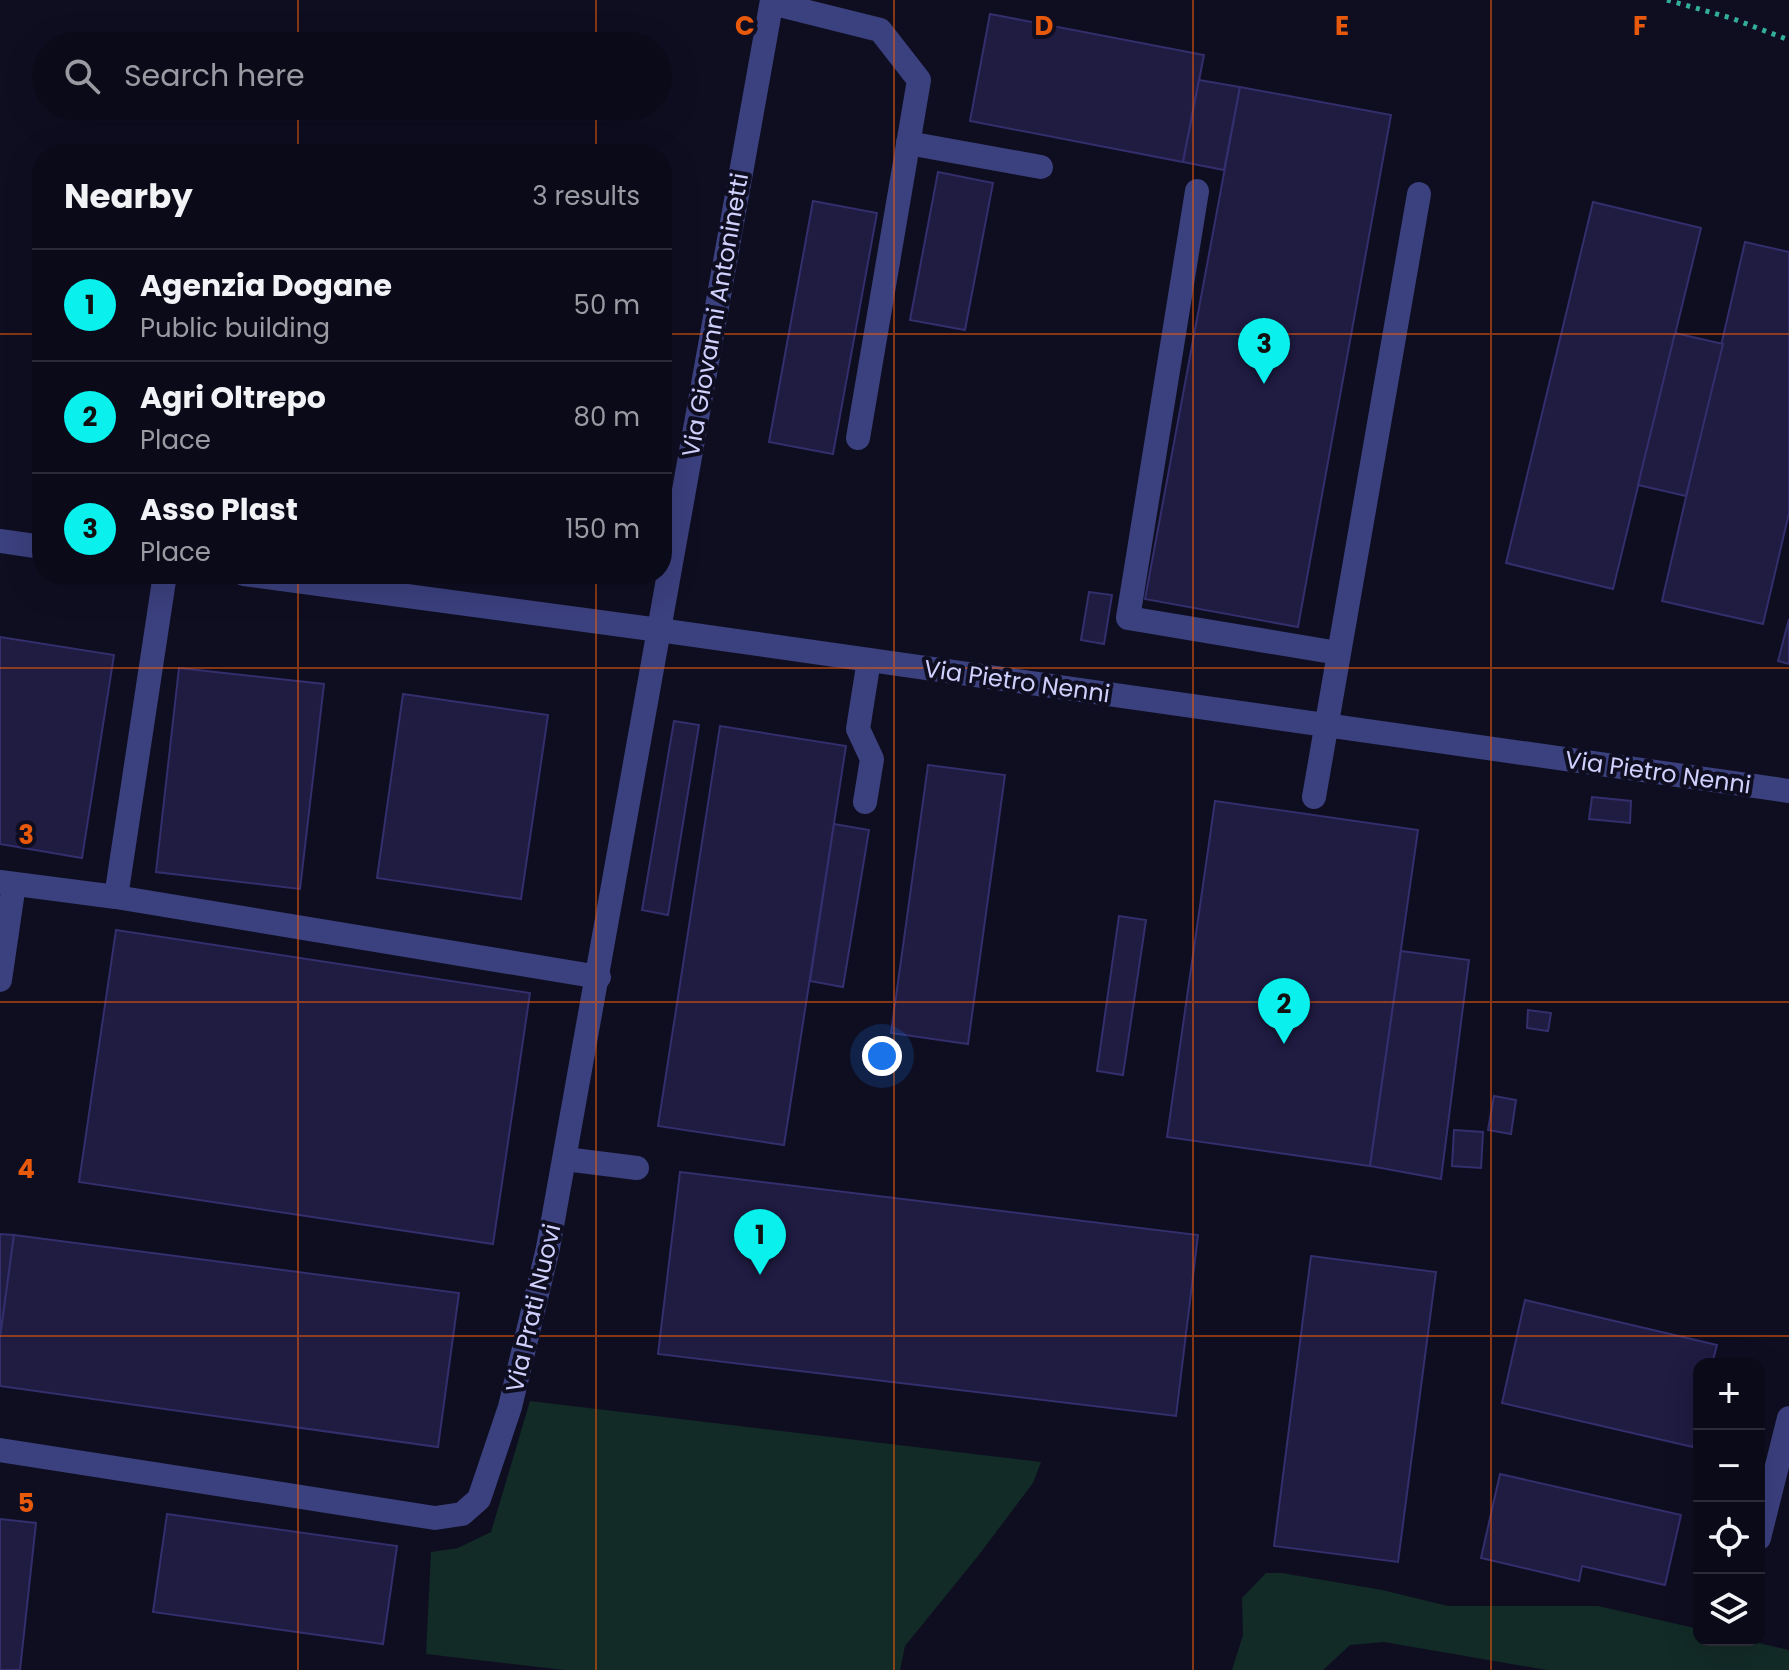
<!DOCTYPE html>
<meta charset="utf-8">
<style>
body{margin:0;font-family:Poppins,sans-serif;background:#191826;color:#f1f3f6}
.controls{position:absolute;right:24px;bottom:24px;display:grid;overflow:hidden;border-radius:16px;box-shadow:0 8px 32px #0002}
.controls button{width:72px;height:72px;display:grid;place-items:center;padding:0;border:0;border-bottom:2px solid #2b2b38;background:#0b0a19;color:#f1f3f6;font:40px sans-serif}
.you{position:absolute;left:882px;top:1056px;width:28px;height:28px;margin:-20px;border:6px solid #fff;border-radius:50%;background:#1a73e8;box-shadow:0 0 0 12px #1a73e833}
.badge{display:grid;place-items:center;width:52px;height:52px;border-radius:50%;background:#0af0ed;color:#111;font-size:26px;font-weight:700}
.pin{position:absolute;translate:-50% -66px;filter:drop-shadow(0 2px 4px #0008)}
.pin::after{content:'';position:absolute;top:42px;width:28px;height:24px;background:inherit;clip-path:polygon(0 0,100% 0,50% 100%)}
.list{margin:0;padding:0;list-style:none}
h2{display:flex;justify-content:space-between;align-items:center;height:104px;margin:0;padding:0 32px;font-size:34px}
h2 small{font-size:26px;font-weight:400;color:#9a9aa2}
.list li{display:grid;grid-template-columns:52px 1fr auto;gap:24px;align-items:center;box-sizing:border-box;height:112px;padding:0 32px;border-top:2px solid #2b2b38}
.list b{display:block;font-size:30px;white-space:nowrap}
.list p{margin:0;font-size:26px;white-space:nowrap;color:#9a9aa2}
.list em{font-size:26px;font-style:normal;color:#9a9aa2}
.icon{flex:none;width:44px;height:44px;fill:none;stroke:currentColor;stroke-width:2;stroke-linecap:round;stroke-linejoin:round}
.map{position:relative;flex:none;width:1789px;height:1670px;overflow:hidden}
.search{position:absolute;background:#0b0a19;box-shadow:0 8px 32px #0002;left:32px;top:32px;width:640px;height:88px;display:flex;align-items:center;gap:20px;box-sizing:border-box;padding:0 28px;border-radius:44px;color:#9a9aa2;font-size:30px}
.panel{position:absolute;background:#0b0a19;box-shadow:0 8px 32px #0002;left:32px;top:144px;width:640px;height:440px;border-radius:32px}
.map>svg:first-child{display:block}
.green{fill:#122b27}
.building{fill:#1f1b41;stroke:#332e6c;stroke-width:2}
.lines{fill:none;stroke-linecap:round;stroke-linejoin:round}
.path{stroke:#33ae99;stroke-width:5;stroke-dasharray:4 6;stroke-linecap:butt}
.minor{stroke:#3b407e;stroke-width:24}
.grid{fill:none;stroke:#e8590c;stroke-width:2;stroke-opacity:0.55}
.labels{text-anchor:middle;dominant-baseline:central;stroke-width:8;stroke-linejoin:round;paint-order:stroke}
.street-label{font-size:24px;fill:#d0d0fd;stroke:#0f0e21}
.grid-label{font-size:26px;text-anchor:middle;font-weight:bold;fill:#e8590c;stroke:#0f0e21;stroke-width:8;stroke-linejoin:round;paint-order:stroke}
</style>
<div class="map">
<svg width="1789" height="1670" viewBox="0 0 1789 1670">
<rect width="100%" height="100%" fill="#0f0e21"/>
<g class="green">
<polygon points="530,1401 1041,1462 1033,1483 978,1556 905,1646 900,1670 565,1670 426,1654 431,1552 458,1548 491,1532"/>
<polygon points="1266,1573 1282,1573 1382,1590 1448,1606 1598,1606 1699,1629 1699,1640 1746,1640 1789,1650 1789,1670 1547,1670 1384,1642 1350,1645 1323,1670 1232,1670 1243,1635 1242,1598"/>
</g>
<g class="building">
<polygon points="990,14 1204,55 1183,162 970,121"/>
<polygon points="1199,80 1240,87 1224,170 1183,162"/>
<polygon points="1240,87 1391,115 1298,627 1145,599"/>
<polygon points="938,172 993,183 965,330 910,320"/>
<polygon points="813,201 877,213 833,454 769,442"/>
<polygon points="1593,202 1701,228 1613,589 1506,563"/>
<polygon points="1745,242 1789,252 1789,513 1763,624 1662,601"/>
<polygon points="1675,333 1723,344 1686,496 1638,485"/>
<polygon points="1089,592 1112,595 1104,644 1081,640"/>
<polygon points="1789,619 1789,664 1778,661"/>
<polygon points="0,637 114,655 82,858 0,844"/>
<polygon points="179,668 324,684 300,889 156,872"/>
<polygon points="403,694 548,715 521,899 377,878"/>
<polygon points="674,721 699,725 668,915 642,910"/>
<polygon points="720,726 846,746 784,1145 658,1126"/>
<polygon points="928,765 1005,775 968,1044 891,1033"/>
<polygon points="1592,797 1631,801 1630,823 1589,819"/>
<polygon points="1215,801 1418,830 1370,1166 1167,1137"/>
<polygon points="834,824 869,830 843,987 810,981"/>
<polygon points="1119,916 1146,920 1123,1075 1097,1071"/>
<polygon points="116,930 530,993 493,1244 79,1182"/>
<polygon points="1401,951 1469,960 1441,1179 1370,1166"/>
<polygon points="1528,1010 1551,1013 1548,1031 1527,1028"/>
<polygon points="1494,1096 1516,1100 1511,1134 1488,1130"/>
<polygon points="1454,1130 1483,1132 1481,1168 1452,1166"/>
<polygon points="680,1172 1198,1235 1176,1416 658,1354"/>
<polygon points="0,1234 14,1235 0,1338"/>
<polygon points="14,1235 459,1293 438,1447 0,1386 0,1338"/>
<polygon points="1311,1256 1436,1272 1398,1562 1274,1546"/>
<polygon points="1525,1300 1717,1345 1712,1364 1699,1364 1699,1421 1693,1447 1502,1403"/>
<polygon points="1500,1474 1681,1515 1665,1585 1582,1566 1579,1581 1481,1558"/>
<polygon points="167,1514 397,1546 383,1644 153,1612"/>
<polygon points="0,1519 36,1523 20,1670 0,1670"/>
</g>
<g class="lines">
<polyline class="path" points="1667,0 1731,18 1789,40"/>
<g class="minor">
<polyline points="772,3 880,30 919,80 858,438"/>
<polyline points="908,143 1041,167"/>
<polyline points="1197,191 1128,618 1338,653"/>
<polyline points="0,541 42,547"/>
<polyline points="244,574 659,630 1789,791"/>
<polyline points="1314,797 1419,194"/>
<polyline points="865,802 872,759 858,729 869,660"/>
<polyline points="0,882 116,897 165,574"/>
<polyline points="116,897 599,977"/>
<polyline points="0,980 14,884"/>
<polyline points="565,1159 637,1168"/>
<polyline points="0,1450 435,1518 462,1514 479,1499 510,1407 548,1248 772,0"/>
<polyline points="1759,1538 1789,1418"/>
</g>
</g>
<path class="grid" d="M298,0V46M596,0V46M894,0V1670M1193,0V1670M1491,0V1670M298,106V154M596,106V154M0,334H42M662,334H1789M298,574V1670M596,574V1670M0,668H1789M0,1002H1789M0,1336H1789"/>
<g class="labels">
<g class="street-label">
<text transform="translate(715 315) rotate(-80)">Via Giovanni Antoninetti</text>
<text transform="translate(1017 681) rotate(8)">Via Pietro Nenni</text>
<text transform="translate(1658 772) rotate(8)">Via Pietro Nenni</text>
<text transform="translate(533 1308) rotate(-77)">Via Prati Nuovi</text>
</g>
</g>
<g class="grid-label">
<text x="745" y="35">C</text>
<text x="1044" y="35">D</text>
<text x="1342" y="35">E</text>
<text x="1640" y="35">F</text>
<text x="26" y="844">3</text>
<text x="26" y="1178">4</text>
<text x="26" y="1512">5</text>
</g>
</svg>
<div class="controls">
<button>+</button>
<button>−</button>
<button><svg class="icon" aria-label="locate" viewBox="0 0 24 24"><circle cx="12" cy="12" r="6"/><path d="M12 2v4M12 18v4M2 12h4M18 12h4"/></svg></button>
<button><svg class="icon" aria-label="layers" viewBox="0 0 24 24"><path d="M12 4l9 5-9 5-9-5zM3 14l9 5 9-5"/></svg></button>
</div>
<div class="you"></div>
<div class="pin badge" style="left:760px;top:1275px">1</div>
<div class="pin badge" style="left:1284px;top:1044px">2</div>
<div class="pin badge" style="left:1264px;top:384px">3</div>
<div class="search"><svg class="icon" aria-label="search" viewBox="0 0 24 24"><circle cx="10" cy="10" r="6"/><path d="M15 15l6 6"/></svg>Search here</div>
<section class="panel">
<h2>Nearby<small>3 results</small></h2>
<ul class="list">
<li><span class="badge">1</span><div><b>Agenzia Dogane</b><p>Public building</p></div><em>50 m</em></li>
<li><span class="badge">2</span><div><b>Agri Oltrepo</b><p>Place</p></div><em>80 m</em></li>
<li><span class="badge">3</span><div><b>Asso Plast</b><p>Place</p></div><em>150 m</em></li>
</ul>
</section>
</div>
